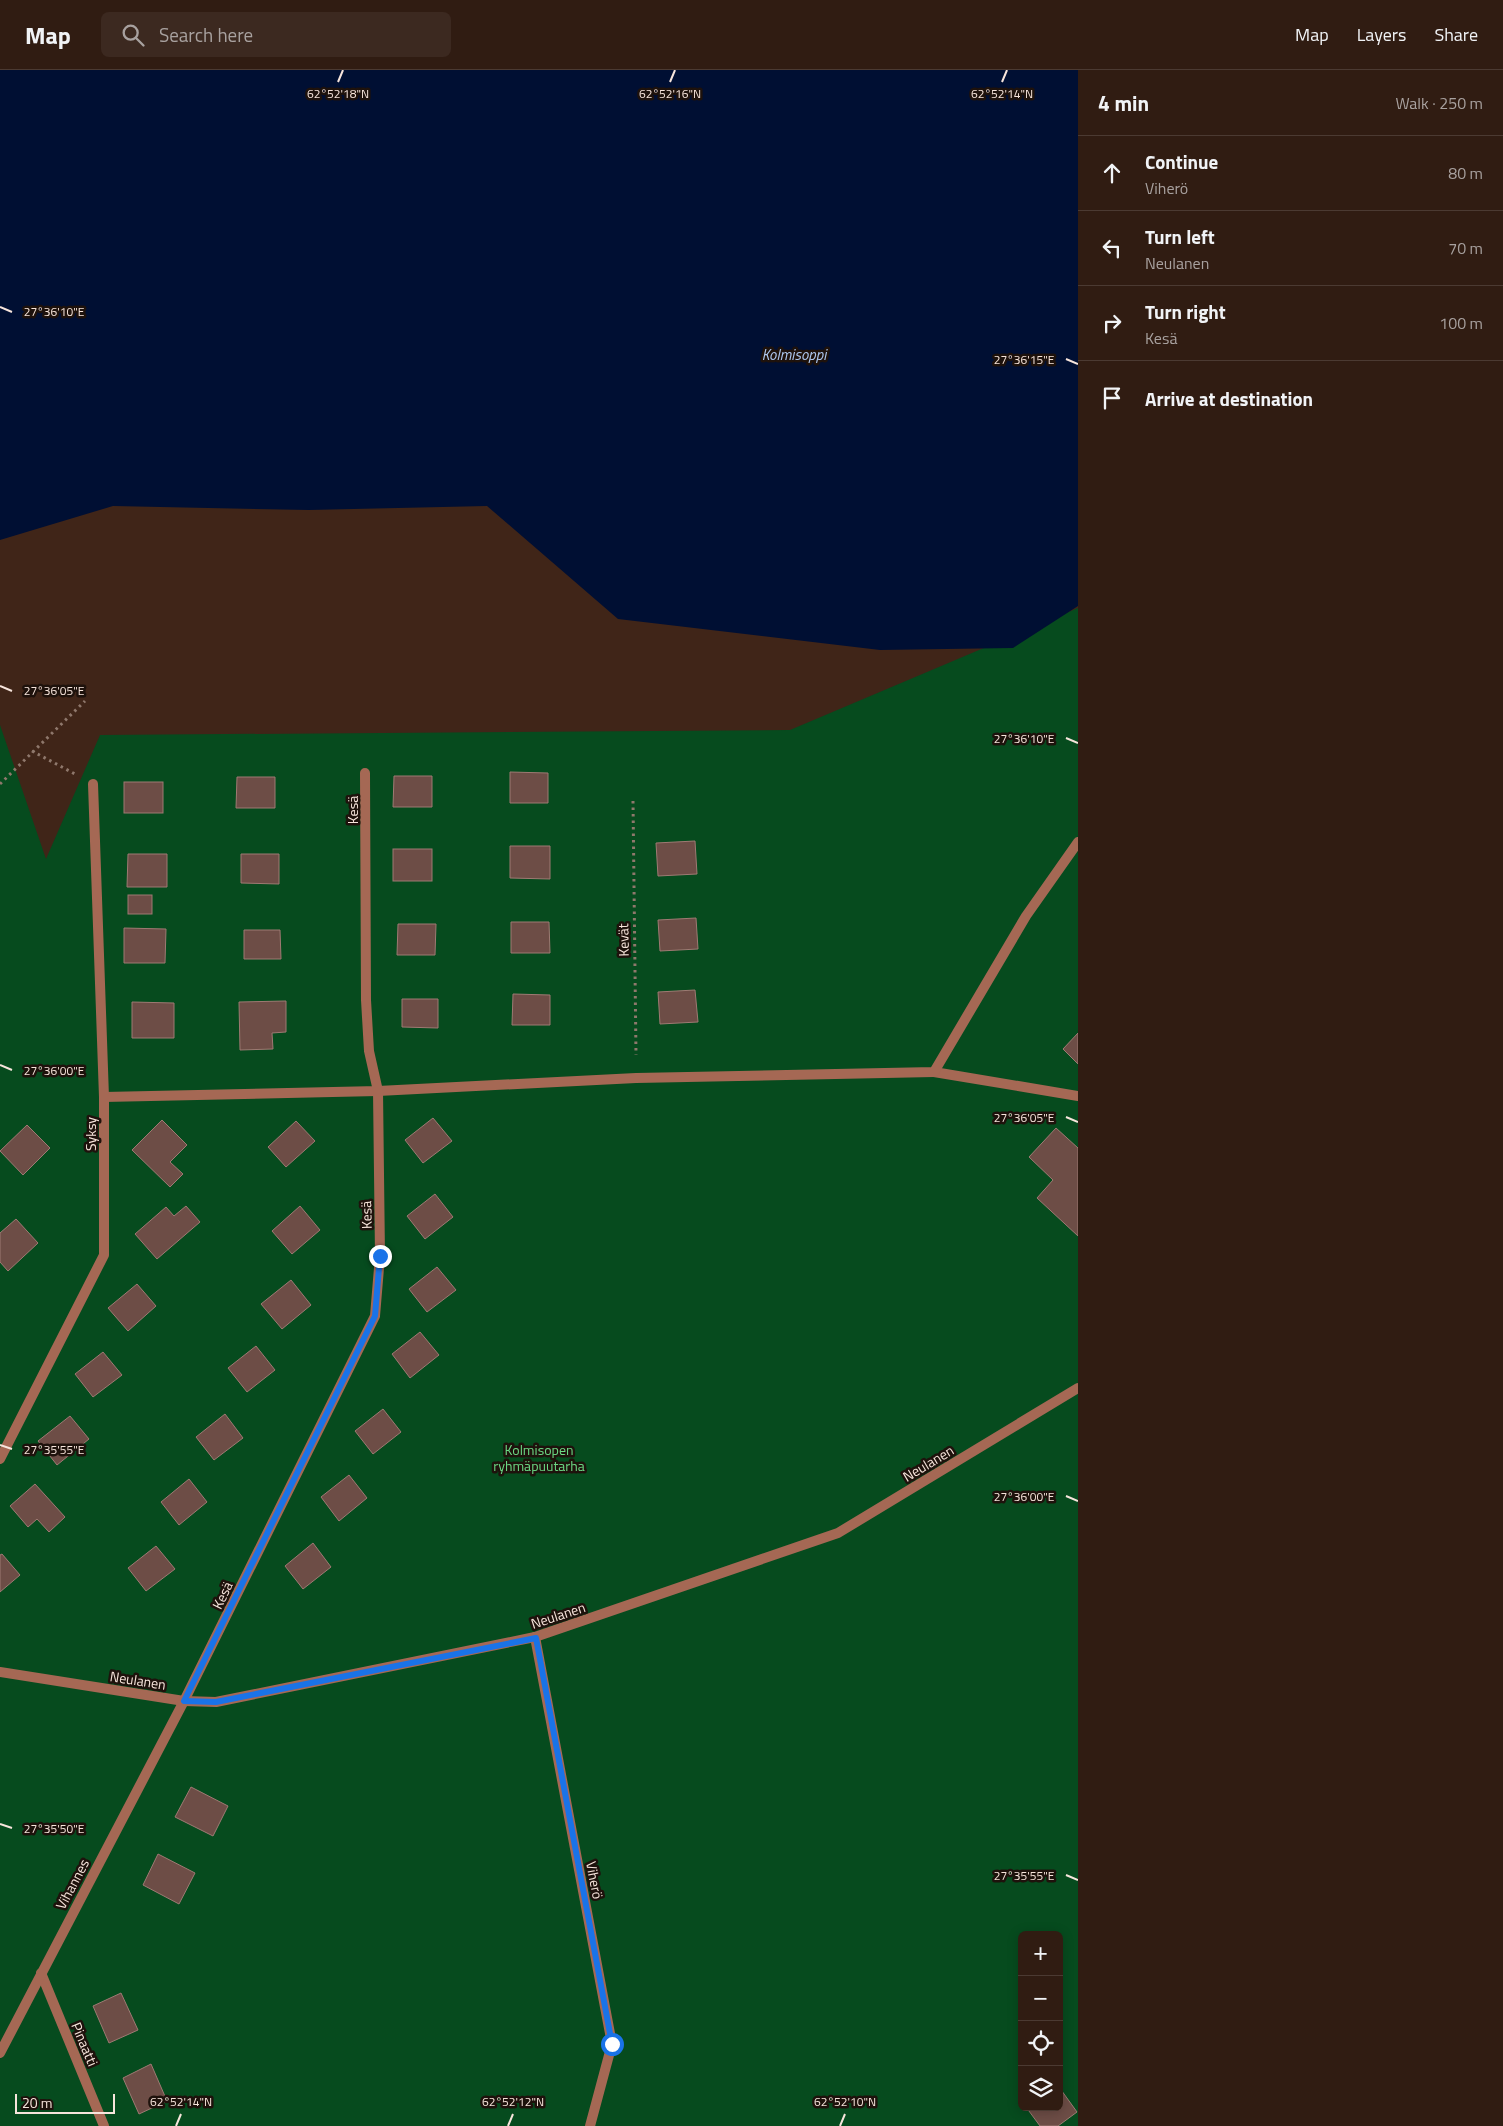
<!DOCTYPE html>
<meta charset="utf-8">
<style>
body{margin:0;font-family:"Titillium Web",sans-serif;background:#3c2920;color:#f1f3f6}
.controls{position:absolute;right:15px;bottom:15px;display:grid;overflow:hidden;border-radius:8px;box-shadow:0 2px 12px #0003}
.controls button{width:45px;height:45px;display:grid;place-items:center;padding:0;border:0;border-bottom:1px solid #4b3a32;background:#301c12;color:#f1f3f6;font:25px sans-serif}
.scale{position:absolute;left:15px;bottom:12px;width:100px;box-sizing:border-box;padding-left:5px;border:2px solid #f7e5dc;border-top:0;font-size:14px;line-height:18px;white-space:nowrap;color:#f7e5dc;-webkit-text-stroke:4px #1e120c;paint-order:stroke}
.stop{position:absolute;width:15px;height:15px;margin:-11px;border:4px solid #1a73e8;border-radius:50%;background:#fff}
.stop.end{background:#1a73e8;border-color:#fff;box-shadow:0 1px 5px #0008}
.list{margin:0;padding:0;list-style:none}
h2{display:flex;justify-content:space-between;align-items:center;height:65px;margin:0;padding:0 20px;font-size:21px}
h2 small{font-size:16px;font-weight:400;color:#a8a19f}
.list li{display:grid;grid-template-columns:32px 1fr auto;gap:15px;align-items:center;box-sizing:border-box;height:75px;padding:0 20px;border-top:1px solid #4b3a32}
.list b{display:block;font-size:19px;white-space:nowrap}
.list p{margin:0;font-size:16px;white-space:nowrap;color:#a8a19f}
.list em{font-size:16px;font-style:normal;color:#a8a19f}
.icon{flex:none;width:28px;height:28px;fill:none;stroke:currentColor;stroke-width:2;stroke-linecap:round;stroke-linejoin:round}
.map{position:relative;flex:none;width:1078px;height:2056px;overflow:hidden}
header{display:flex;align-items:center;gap:30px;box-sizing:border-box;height:70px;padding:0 25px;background:#301c12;border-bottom:1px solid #4b3a32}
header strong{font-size:24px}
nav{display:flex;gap:28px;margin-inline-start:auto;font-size:18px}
.search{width:350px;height:45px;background:#3c2920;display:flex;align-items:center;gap:12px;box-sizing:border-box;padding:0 18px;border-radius:8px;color:#a8a19f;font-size:19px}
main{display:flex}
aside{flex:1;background:#301c12}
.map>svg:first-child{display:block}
.green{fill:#064b1e;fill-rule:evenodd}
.water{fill:#000f33}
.building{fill:#6d4d46;stroke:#9e7a73}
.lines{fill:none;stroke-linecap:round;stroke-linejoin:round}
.path{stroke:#8f786c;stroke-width:3;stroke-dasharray:2.5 4;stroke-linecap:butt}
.lane{stroke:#a56854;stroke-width:10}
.route{stroke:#1a73e8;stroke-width:6}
.ticks{fill:none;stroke:#f7e5dc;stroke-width:2}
.labels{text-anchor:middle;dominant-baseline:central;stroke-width:5;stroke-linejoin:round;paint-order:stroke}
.street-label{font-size:14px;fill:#f7e5dc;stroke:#1e120c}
.park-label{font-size:14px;fill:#6cda85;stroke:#1e120c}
.water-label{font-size:15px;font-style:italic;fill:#aec8f0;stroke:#1e120c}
.ticks-label{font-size:12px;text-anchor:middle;fill:#f7e5dc;stroke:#1e120c;stroke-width:5;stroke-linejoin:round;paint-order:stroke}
</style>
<header>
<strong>Map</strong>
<div class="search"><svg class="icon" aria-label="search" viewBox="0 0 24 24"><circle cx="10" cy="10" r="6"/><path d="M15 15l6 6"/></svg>Search here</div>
<nav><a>Map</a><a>Layers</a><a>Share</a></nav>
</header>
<main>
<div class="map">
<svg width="1078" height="2056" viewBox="0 0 1078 2056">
<rect width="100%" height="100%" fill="#402518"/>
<path class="green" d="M1078,538V2056H0V655L46,789L100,665L790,660ZM1022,1865H1059V2037H1022Z"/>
<polygon class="water" points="0,0 1078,0 1078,536 1013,578 880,580 618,549 487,436 309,440 113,436 0,470"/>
<g class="building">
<polygon points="510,702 548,703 548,733 510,733"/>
<polygon points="394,706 432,706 432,737 393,737"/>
<polygon points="237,707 275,707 275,738 236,738"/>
<rect x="124" y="712" width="39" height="31"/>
<polygon points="695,771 697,804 658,806 656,773"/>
<polygon points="510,776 550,776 550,809 510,808"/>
<rect x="393" y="779" width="39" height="32"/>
<polygon points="128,784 167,784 167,817 127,817"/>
<polygon points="241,784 279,784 279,814 241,813"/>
<rect x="128" y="825" width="24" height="19"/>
<polygon points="696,848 698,879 660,881 658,850"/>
<polygon points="511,852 549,852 550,883 511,883"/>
<polygon points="398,854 436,854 435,885 397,885"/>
<polygon points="124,858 166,859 165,893 124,893"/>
<polygon points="244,860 280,860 281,889 244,889"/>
<polygon points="695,920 698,952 660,954 658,922"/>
<polygon points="513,924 550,925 550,955 512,955"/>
<polygon points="402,929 438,929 438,958 402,957"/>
<polygon points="286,931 286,962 272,963 273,979 240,980 239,932"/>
<polygon points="132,932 174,933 174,968 132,968"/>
<polygon points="1078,963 1078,994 1063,979"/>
<polygon points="433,1048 452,1071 423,1093 405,1070"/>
<polygon points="162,1050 187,1075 170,1092 183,1104 170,1117 132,1080"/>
<polygon points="296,1051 315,1071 286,1097 268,1077"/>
<polygon points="27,1055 50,1078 23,1105 0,1081"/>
<polygon points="1056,1058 1078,1078 1078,1166 1037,1128 1053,1110 1029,1087"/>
<polygon points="435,1124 453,1147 425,1169 407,1146"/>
<polygon points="186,1136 200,1152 157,1189 135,1164 166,1137 174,1146"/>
<polygon points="300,1136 320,1160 292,1184 272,1161"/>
<polygon points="16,1149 38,1173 8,1201 0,1192 0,1163"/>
<polygon points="437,1197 456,1220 427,1242 409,1219"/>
<polygon points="291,1210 311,1235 282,1259 261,1234"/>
<polygon points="137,1214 156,1236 128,1261 108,1238"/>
<polygon points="420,1262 439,1285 410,1308 392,1284"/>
<polygon points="256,1276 275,1300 247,1322 228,1298"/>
<polygon points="103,1282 122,1305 93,1327 75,1304"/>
<polygon points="383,1339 401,1362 373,1384 355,1361"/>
<polygon points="225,1344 243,1368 214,1390 196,1367"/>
<polygon points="70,1346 89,1369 57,1395 38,1371"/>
<polygon points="349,1405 367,1428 339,1451 321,1427"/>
<polygon points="189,1409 207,1432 179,1455 161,1432"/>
<polygon points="35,1414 65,1447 49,1462 37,1449 28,1457 10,1436"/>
<polygon points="313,1473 331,1497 303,1519 285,1496"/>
<polygon points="156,1476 175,1499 146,1521 128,1498"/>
<polygon points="2,1484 20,1505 0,1522 0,1485"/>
<polygon points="191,1717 228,1736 213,1766 175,1747"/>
<polygon points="158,1784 195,1803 179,1834 143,1815"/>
<polygon points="121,1923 138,1960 109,1973 93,1936"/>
<polygon points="151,1994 167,2031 139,2044 123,2008"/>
<polygon points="1059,2017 1077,2042 1058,2056 1040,2056 1026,2037 1059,2037"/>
</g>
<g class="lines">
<g class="path">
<polyline points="32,681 75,704"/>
<polyline points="0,714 85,631"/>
<polyline points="633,731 636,985"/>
</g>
<g class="lane">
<polyline points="934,1002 1078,1026"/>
<polyline points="104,1027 378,1021 636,1008 934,1002 1026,846 1078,772"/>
<polyline points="0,1389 104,1185 104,1027 93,714"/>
<polyline points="535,1567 612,1974 590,2056"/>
<polyline points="0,1602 184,1631 216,1632 535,1567 838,1463 1078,1318"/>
<polyline points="41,1903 104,2056"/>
<polyline points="0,1983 184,1631 375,1246 380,1186 378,1021 369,981 366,930 365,703"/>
</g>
</g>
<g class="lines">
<polyline class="route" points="380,1186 375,1246 184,1631 216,1632 536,1568 612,1974"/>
</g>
<path class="ticks" d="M338,12L343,0M670,12L675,0M1002,12L1007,0M0,237L12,242M1066,289L1078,294M0,616L12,621M1066,668L1078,673M0,995L12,1000M1066,1047L1078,1052M0,1375L12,1379M1066,1426L1078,1431M0,1754L12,1758M1066,1805L1078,1810M176,2056L181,2044M508,2056L513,2044M840,2056L845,2044"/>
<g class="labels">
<g class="street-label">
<text transform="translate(352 740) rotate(-90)">Kesä</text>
<text transform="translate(623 870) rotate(-91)">Kevät</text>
<text transform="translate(90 1064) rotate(-90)">Syksy</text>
<text transform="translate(366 1145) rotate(-91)">Kesä</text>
<text transform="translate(928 1393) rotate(-31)">Neulanen</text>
<text transform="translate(222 1525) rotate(-64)">Kesä</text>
<text transform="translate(558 1545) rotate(-18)">Neulanen</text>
<text transform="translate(138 1610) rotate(9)">Neulanen</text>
<text transform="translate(595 1810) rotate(79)">Viherö</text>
<text transform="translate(72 1814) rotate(-62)">Vihannes</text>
<text transform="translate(85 1974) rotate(67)">Pinaatti</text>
</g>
<g class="park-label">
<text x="539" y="1379">Kolmisopen<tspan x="539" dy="16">ryhmäpuutarha</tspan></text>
</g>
<g class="water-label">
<text x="794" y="284">Kolmisoppi</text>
</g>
</g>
<g class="ticks-label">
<text x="338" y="28">62°52'18"N</text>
<text x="670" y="28">62°52'16"N</text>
<text x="1002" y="28">62°52'14"N</text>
<text x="54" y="246">27°36'10"E</text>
<text x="1024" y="294">27°36'15"E</text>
<text x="54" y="625">27°36'05"E</text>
<text x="1024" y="673">27°36'10"E</text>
<text x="54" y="1005">27°36'00"E</text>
<text x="1024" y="1052">27°36'05"E</text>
<text x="54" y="1384">27°35'55"E</text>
<text x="1024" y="1431">27°36'00"E</text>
<text x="54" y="1763">27°35'50"E</text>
<text x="1024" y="1810">27°35'55"E</text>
<text x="181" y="2036">62°52'14"N</text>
<text x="513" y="2036">62°52'12"N</text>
<text x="845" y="2036">62°52'10"N</text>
</g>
</svg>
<div class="controls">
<button>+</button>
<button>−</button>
<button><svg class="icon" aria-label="locate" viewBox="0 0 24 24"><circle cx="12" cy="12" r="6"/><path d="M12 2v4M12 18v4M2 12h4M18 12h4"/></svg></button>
<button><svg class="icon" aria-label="layers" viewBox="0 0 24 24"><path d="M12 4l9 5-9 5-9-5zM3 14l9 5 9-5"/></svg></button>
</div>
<div class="scale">20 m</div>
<div class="stop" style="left:612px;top:1974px"></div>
<div class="stop end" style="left:380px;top:1186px"></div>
</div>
<aside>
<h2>4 min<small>Walk · 250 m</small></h2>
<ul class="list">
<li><svg class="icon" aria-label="ahead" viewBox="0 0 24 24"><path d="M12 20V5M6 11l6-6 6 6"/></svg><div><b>Continue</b><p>Viherö</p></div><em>80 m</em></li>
<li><svg class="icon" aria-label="left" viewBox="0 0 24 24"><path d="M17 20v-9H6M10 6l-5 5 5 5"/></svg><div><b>Turn left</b><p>Neulanen</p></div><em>70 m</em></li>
<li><svg class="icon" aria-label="right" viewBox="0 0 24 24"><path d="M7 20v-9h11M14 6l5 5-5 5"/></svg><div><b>Turn right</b><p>Kesä</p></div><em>100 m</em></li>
<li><svg class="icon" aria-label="arrive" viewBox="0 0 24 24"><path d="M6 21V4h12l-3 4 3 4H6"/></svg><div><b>Arrive at destination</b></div></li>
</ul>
</aside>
</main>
